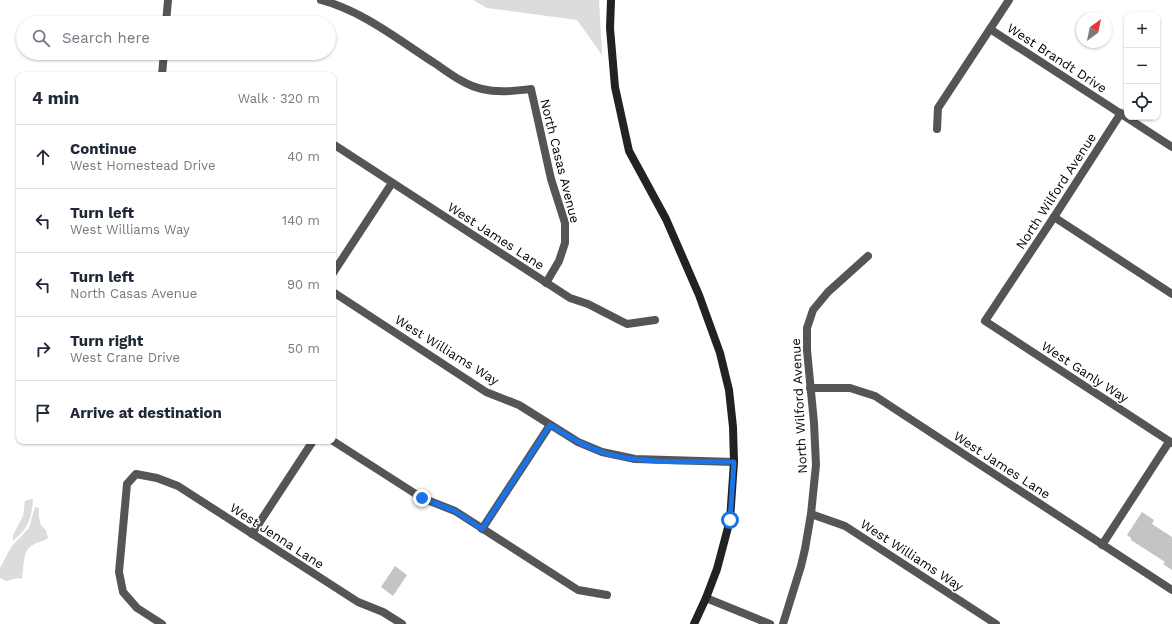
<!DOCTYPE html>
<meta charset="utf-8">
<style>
body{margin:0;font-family:"Work Sans",sans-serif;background:#f6f6f7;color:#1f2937}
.controls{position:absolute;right:12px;top:12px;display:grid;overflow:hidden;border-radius:8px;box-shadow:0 1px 3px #0004}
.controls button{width:36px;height:36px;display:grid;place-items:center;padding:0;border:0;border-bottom:1px solid #e0e1e3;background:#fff;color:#1f2937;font:20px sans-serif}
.compass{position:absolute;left:1076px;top:12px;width:36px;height:36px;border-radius:50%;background:#fff;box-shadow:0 1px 3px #0004;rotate:33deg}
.stop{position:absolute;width:12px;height:12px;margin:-9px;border:3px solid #1a73e8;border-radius:50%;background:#fff}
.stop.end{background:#1a73e8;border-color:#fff;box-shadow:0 1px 4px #0008}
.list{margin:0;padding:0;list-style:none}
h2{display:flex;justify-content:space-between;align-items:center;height:52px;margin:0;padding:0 16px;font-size:17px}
h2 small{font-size:13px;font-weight:400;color:#747a83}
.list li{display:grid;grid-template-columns:26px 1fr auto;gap:12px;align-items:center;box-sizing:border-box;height:64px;padding:0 16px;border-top:1px solid #e0e1e3}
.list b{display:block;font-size:15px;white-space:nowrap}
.list p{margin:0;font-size:13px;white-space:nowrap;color:#747a83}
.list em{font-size:13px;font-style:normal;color:#747a83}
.icon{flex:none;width:22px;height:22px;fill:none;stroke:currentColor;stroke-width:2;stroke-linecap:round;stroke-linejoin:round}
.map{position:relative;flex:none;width:1172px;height:624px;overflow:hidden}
.search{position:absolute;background:#fff;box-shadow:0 1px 3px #0004;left:16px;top:16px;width:320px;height:44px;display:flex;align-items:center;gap:10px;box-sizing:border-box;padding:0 14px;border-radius:22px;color:#747a83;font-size:15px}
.panel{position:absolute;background:#fff;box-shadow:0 1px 3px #0004;left:16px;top:72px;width:320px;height:372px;border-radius:8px}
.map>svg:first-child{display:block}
.green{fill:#dcdcdc}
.building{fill:#c4c4c4}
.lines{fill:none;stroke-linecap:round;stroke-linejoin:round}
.street{stroke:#555;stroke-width:8}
.secondary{stroke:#222;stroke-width:8}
.route{stroke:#1a73e8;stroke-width:5}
.labels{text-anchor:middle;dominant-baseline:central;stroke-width:3;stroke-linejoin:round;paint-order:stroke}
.street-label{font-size:13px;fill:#000;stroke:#fff}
</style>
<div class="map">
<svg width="1172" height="624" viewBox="0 0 1172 624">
<rect width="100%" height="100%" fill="#fff"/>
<g class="green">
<polygon points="473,0 599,0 602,55 577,20 487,8"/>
<path d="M33,499C32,519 28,528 13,541V535L23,516L25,501L28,500Z"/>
<path d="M35,507L39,508C39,518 38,524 46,530L48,538C43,542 36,542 31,546C22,552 24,570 22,579L18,578L6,581L0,578V568L11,547L29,528Z"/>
</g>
<g class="building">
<polygon points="1142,512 1154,520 1152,524 1172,537 1172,570 1163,564 1165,562 1131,540 1131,538 1127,535"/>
<polygon points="395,566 407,575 393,596 381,587"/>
</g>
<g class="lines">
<g class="street">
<path d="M321,0C363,11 400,41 436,64C449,73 466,86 482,89C498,93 514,91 531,89L551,179L565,223V243L559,261L546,283"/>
<polyline points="166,23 168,0"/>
<polyline points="990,29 1172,147"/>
<polyline points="162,75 164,53"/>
<polyline points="1121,113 1054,217 985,321 1172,443"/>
<polyline points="937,129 938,108 1009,0"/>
<polyline points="333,144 570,298 588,304 627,324 655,320"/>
<polyline points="1054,217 1172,294"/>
<polyline points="333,273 392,183"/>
<polyline points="333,292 486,392 519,405 578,442 602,452 635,459 734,462"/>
<polyline points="810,388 850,388 875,396 1172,590"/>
<polyline points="333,441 422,498 455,511 578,590 607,595"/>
<polyline points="811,514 845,526 996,624"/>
<polyline points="482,529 550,425"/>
<polyline points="252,534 313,441"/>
<polyline points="1102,545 1169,442"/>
<polyline points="706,598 770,624"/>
<polyline points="162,624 137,608 123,592 119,572 127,484 136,474 157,478 178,486 358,602 383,612 402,624"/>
<polyline points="783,624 801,566 805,549 811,514 816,465 814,423 807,350 807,328 813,310 828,292 868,256"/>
</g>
<polyline class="secondary" points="611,0 610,28 615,87 629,151 666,219 699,295 720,353 729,390 733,427 734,462 730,520 717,569 706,598 694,624"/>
</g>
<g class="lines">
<path class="route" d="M422,498L455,511L482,529L550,425C566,435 583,446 602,452C638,465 694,461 734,462L730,520"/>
</g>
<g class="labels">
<g class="street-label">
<text transform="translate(1057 58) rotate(33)">West Brandt Drive</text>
<text transform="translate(560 161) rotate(76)">North Casas Avenue</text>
<text transform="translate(1056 191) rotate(-57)">North Wilford Avenue</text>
<text transform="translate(496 236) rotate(33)">West James Lane</text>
<text transform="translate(447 350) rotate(32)">West Williams Way</text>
<text transform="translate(1085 372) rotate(33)">West Ganly Way</text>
<text transform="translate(799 406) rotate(-93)">North Wilford Avenue</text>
<text transform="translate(1002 465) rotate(33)">West James Lane</text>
<text transform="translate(277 536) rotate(33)">West Jenna Lane</text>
<text transform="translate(912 555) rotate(33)">West Williams Way</text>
</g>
</g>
</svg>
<div class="controls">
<button>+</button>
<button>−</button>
<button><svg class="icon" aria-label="locate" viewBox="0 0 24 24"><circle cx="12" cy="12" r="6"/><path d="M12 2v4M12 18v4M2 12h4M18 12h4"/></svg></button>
</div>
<svg class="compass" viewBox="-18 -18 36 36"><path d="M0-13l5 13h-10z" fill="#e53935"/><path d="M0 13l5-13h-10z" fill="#747a83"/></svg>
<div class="stop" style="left:730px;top:520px"></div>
<div class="stop end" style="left:422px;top:498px"></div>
<div class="search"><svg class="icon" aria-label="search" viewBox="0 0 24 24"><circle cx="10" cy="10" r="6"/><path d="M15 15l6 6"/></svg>Search here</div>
<section class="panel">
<h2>4 min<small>Walk · 320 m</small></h2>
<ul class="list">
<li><svg class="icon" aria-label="ahead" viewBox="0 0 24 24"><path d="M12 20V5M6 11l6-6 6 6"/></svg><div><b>Continue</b><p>West Homestead Drive</p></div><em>40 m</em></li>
<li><svg class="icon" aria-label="left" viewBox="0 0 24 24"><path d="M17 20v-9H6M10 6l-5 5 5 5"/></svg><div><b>Turn left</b><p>West Williams Way</p></div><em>140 m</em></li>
<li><svg class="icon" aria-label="left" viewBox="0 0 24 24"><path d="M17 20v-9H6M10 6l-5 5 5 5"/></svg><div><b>Turn left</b><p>North Casas Avenue</p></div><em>90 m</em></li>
<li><svg class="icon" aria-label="right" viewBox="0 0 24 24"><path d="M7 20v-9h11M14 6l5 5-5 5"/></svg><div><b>Turn right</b><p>West Crane Drive</p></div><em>50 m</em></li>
<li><svg class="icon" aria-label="arrive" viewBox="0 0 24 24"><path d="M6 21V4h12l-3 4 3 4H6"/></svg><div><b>Arrive at destination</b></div></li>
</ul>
</section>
</div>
